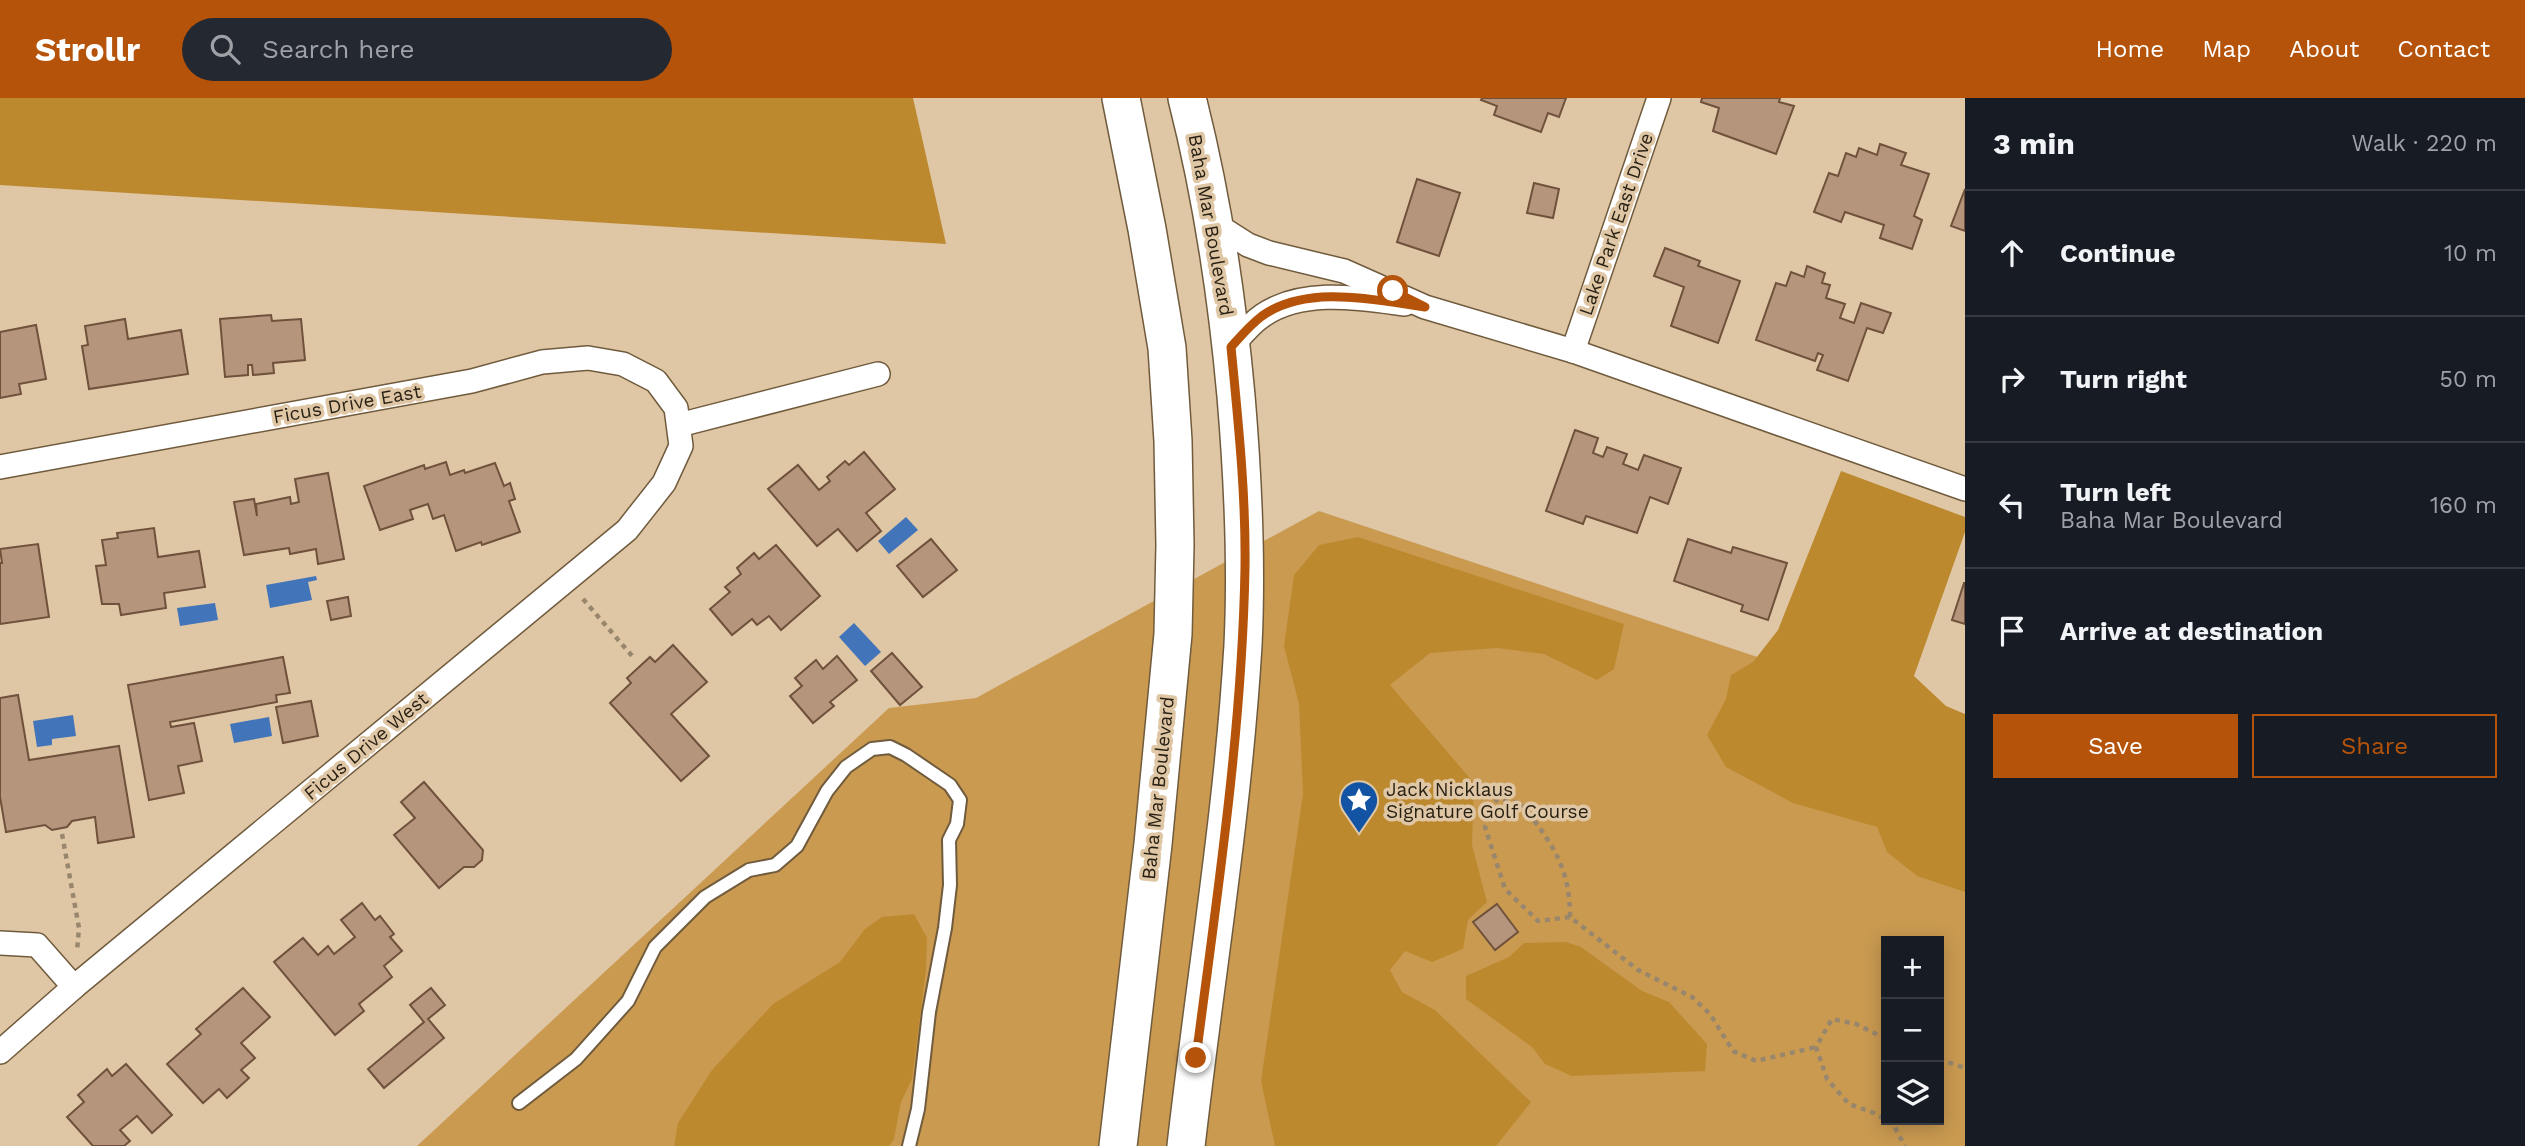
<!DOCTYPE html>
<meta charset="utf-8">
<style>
body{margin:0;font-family:"Work Sans",sans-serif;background:#242831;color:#f1f3f6}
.controls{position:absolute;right:21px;bottom:21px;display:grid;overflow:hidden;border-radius:0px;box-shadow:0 4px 18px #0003}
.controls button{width:63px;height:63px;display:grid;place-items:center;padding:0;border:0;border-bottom:2px solid #363941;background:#171b24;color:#f1f3f6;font:35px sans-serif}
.stop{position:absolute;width:21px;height:21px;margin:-16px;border:5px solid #b45309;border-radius:50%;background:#fff}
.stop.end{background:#b45309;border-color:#fff;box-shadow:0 2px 7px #0008}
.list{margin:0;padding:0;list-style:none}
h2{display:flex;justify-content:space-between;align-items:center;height:91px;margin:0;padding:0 28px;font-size:30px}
h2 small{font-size:23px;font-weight:400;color:#9ea1a6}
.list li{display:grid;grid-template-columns:46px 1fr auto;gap:21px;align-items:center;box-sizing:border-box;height:126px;padding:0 28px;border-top:2px solid #363941}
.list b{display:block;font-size:26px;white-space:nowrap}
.list p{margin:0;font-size:23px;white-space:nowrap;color:#9ea1a6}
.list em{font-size:23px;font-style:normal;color:#9ea1a6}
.actions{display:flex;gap:14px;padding:21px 28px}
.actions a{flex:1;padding:16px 0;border:2px solid #b45309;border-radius:0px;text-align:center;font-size:24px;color:#b45309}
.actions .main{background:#b45309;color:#fff}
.icon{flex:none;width:38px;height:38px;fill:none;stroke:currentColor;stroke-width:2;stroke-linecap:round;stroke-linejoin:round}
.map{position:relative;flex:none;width:1965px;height:1048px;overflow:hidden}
header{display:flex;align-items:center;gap:42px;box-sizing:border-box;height:98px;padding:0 35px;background:#b45309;color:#fff}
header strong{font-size:33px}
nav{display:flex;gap:38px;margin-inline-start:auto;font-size:24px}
.search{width:490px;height:63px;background:#242831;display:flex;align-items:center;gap:18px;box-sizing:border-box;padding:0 24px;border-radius:38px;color:#9ea1a6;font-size:26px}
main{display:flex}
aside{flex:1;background:#171b24}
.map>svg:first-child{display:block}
.green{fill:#ca9a51;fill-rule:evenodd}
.forest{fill:#bd892f}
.water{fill:#4274b9}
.building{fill:#b6957d;stroke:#6f513c;stroke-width:2}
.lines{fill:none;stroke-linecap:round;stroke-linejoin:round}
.lane-casing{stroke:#705b3d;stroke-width:16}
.street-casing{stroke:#705b3d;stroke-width:26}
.primary-casing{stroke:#705b3d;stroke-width:40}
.path{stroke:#99876d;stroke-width:4.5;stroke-dasharray:5 5;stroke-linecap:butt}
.lane{stroke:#fff;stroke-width:12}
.street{stroke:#fff;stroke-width:23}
.primary{stroke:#fff;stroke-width:37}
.route{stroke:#b45309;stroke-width:9}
.labels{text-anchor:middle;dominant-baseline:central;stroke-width:7;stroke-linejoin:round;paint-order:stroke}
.street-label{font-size:19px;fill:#271f12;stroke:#dfc7a6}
.poi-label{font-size:19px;fill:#271f12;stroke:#dfc7a6;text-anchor:start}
</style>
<header>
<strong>Strollr</strong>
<div class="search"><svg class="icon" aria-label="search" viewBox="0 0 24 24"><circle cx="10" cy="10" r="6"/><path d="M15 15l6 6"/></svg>Search here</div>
<nav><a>Home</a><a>Map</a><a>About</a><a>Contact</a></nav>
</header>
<main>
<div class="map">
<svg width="1965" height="1048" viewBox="0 0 1965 1048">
<rect width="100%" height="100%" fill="#dfc7a6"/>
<path class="green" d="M1319,413L1965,628V1048H417L889,610L976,600ZM1886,843H1939V1022H1886Z"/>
<g class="forest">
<polygon points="0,0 913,0 946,146 0,87"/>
<polygon points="1841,373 1965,419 1965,434 1914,578 1946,608 1965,616 1965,794 1917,778 1887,754 1877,729 1793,705 1726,669 1707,637 1726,601 1731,577 1753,564 1778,532"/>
<polygon points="1358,439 1624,526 1614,571 1597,582 1544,556 1497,550 1430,555 1390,587 1474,685 1472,747 1487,804 1468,822 1463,851 1432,864 1405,853 1390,872 1402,894 1435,912 1531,1004 1496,1048 1275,1048 1261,983 1303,696 1299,606 1284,548 1294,477 1319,447"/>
<polygon points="914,816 927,840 926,872 912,981 901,1004 894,1041 889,1048 674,1048 678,1025 712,972 773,906 840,864 865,831 882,819"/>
<polygon points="1566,844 1581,849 1642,893 1669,904 1707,946 1705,973 1572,978 1545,966 1532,949 1466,901 1466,878 1509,859 1524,845"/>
</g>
<g class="water">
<polygon points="906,419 918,432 889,456 878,443"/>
<polygon points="316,478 317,482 308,484 312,502 270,510 266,487"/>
<polygon points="215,505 218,522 180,528 177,510"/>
<polygon points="854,525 881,554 865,568 839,539"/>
<polygon points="73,617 76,638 52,641 52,647 37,649 33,623"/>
<polygon points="269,619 272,638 234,645 230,626"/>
</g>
<g class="building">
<polygon points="1482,0 1566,0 1559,19 1548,15 1541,34 1494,17 1497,8 1481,2"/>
<polygon points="1702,0 1780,0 1779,4 1794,8 1776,56 1713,33 1719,10 1701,4"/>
<polygon points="1880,46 1906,55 1901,67 1929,76 1914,118 1922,122 1912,151 1880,140 1884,127 1845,114 1841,124 1814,114 1829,75 1838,78 1846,55 1856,59 1859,50 1877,57"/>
<polygon points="1417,81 1460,95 1439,158 1397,144"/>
<polygon points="1534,85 1559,91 1553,120 1527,115"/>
<polygon points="1965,91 1965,133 1951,128"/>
<polygon points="1665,150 1700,163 1698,168 1740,183 1718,245 1671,228 1684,189 1654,178"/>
<polygon points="1807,168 1825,175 1822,185 1830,187 1826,200 1845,206 1840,220 1854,225 1861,205 1891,215 1883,235 1867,230 1848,283 1817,272 1823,257 1818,255 1815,263 1756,242 1776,185 1786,188 1791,174 1804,179"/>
<polygon points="271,217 272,223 301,221 305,262 273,265 274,275 253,277 252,267 248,267 248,277 225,279 220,221"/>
<polygon points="125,221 128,241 181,232 188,276 89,291 82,248 88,247 85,228"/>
<polygon points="36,227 46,281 19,286 21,296 0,300 0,234"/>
<polygon points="1575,332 1598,340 1593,355 1603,359 1607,349 1627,356 1623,366 1638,372 1644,357 1681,370 1668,406 1650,399 1637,435 1586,418 1583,426 1546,413"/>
<polygon points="864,354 895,391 866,415 881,433 857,453 838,431 817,448 768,391 798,367 819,392 830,383 827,379 845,363 849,367"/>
<polygon points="446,364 450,377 464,372 465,375 495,365 504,388 510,385 515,401 509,403 520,434 482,447 481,444 456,453 444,417 433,421 428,406 410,412 413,421 380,432 364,388 424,367 425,371"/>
<polygon points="328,375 344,461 318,466 316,451 290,456 289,450 244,457 234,404 254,401 257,418 256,406 290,399 291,406 299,404 295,381"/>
<polygon points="154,430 158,459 199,453 205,489 164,495 166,510 121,517 119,506 102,506 96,468 106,467 102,442 118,440 117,435"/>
<polygon points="931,441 957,472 923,499 897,468"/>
<polygon points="1688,441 1731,455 1733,449 1787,465 1768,522 1741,513 1743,507 1674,483"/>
<polygon points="38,446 49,519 0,526 0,465 2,465 0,451"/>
<polygon points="776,447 820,498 781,532 769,518 757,527 752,521 732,537 710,511 730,494 725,489 741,476 737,470 754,455 759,461"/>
<polygon points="1964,485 1965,485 1965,526 1952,522"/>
<polygon points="348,499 351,518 331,522 327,503"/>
<polygon points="673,547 707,584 671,616 709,658 681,683 610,605 631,585 627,580 650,559 655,564"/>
<polygon points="892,555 922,589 900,607 871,573"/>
<polygon points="837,558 857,582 830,604 834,608 813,625 790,598 802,588 795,580 816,562 823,571"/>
<polygon points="283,559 290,595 276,597 277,604 170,624 171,629 194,625 202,663 178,668 184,695 149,702 128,587"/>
<polygon points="18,597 29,662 119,648 134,739 98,745 95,719 72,723 67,729 52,732 45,727 6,734 0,699 0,600"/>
<polygon points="311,603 318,638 283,645 276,609"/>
<polygon points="424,684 483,752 482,762 474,769 464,769 439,790 394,737 415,720 401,704"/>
<polygon points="362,805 375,822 380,818 394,836 390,839 402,853 384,868 392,879 359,906 364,913 335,937 274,864 303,840 318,857 328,848 334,856 355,839 341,822"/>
<polygon points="1497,806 1518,834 1495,852 1473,824"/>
<polygon points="243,890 270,919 241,945 255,960 241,972 249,980 227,1000 219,991 203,1005 167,966 201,936 196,931"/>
<polygon points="431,890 445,907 428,921 444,940 384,990 368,971 424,924 410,907"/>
<polygon points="126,966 172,1017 152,1035 137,1018 120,1032 130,1043 124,1048 93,1048 67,1019 84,1004 78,997 107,971 112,978"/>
</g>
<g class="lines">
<g class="lane-casing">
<polyline id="lane" points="519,1005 576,961 628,903 655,849 705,799 749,772 775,767 797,748 827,693 846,669 872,651 890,649 906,657 950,687 960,702 957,726 949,742 950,787 945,830 929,914 918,1011 909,1048"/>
</g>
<g class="street-casing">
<g id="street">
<polyline points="1215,126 1248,147 1269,155 1344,173 1425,209 1573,253 1965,391"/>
<path d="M1231,249C1241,238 1250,226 1262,218C1302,190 1359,200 1405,206"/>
<polyline points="1573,253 1659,0"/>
<polyline points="679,327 878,276"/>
<polyline points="0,369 472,283 542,264 588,260 623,266 656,283 676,310 681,348 664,385 627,432 74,889 0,954"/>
<polyline points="0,845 37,847 74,889"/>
</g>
</g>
<g class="primary-casing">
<g id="primary">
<polyline points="1118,1048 1153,746 1173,536 1175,447 1173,343 1167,250 1147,131 1121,0"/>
<path d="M1186,1048C1205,881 1233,715 1243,547C1247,464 1243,381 1236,298C1227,198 1212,98 1187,0"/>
</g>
</g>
<g class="path">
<polyline points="583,501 633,559"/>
<polyline points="62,736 79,830 77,853"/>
<path d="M1570,819C1570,767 1551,745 1521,705L1497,701L1485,729L1505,791L1538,823L1570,819L1638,872L1692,899L1710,916L1733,953L1756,963L1816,949"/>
<polyline points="1886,941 1856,926 1832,921 1816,949 1827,981 1849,1006 1874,1015 1893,1026 1905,1048"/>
<polyline points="1939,961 1965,970"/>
</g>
<use href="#lane" class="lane"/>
<use href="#street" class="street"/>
<use href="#primary" class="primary"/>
</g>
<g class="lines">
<path class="route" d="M1196,960C1217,797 1242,635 1245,470C1246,396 1238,322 1231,249C1241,238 1250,227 1262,218C1307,186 1375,202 1425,209L1393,193"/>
</g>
<defs>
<g id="sight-pin" transform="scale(2.0125)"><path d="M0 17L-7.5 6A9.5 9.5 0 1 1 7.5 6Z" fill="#1253a3" stroke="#dfc7a6"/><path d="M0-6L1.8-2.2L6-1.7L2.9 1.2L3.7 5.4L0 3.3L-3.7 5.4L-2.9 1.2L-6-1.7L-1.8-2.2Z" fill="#fff"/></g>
</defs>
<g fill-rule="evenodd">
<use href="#sight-pin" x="1359" y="702"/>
</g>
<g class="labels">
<g class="street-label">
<text transform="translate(1616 126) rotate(-71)">Lake Park East Drive</text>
<text transform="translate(1211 127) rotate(80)">Baha Mar Boulevard</text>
<text transform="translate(347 306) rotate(-10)">Ficus Drive East</text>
<text transform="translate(366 648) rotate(-40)">Ficus Drive West</text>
<text transform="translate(1158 690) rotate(-84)">Baha Mar Boulevard</text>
</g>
<g class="poi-label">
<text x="1386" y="691">Jack Nicklaus<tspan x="1386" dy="22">Signature Golf Course</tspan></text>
</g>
</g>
</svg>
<div class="controls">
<button>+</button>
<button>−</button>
<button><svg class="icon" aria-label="layers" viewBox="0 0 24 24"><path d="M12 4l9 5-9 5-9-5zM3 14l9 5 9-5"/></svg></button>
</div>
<div class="stop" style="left:1393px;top:193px"></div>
<div class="stop end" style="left:1196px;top:960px"></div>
</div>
<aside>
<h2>3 min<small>Walk · 220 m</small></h2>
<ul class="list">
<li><svg class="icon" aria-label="ahead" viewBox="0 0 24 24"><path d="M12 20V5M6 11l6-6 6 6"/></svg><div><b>Continue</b></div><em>10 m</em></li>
<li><svg class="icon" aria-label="right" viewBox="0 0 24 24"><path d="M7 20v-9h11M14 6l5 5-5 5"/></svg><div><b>Turn right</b></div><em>50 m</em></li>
<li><svg class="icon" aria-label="left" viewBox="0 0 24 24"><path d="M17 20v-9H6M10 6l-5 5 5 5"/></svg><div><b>Turn left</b><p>Baha Mar Boulevard</p></div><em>160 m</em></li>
<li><svg class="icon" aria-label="arrive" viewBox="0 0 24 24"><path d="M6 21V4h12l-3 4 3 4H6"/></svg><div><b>Arrive at destination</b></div></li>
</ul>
<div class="actions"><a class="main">Save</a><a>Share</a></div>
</aside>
</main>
